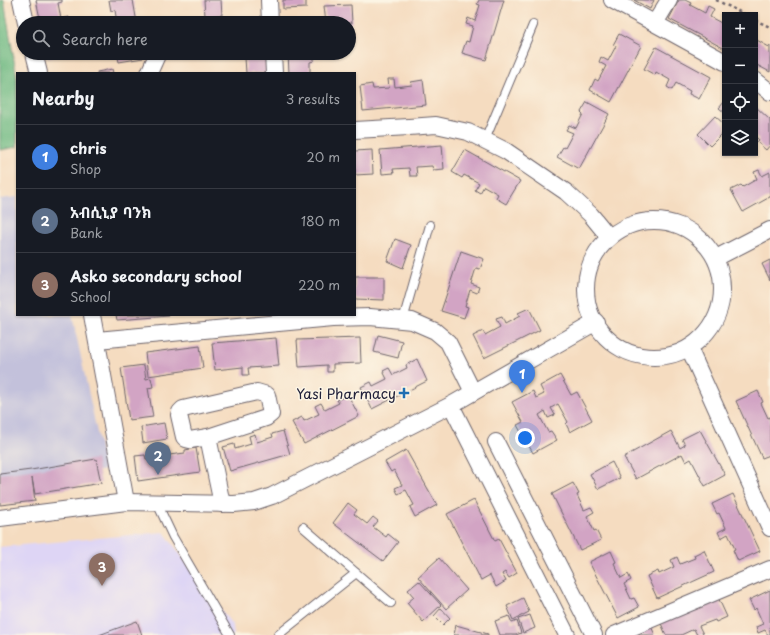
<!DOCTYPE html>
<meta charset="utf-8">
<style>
body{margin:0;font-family:"Playpen Sans","Noto Sans Ethiopic",sans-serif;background:#20242c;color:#f1f3f6}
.controls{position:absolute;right:12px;top:12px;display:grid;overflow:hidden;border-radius:0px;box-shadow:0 1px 3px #0004}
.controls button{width:36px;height:36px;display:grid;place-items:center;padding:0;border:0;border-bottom:1px solid #363941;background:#171b24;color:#f1f3f6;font:20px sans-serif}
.you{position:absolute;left:525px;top:438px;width:14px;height:14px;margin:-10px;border:3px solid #fff;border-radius:50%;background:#1a73e8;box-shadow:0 0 0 6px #1a73e833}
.badge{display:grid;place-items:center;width:26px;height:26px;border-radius:50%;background:#ea580c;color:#fff;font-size:13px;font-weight:700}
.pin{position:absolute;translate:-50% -33px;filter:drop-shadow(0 1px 2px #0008)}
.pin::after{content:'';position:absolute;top:21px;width:14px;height:12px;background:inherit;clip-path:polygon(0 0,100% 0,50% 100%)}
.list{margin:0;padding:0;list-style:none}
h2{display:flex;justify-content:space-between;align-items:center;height:52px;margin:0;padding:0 16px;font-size:17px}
h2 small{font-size:13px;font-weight:400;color:#9ea1a6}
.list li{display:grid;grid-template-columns:26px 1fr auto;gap:12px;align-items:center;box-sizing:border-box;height:64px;padding:0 16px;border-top:1px solid #363941}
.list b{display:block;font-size:15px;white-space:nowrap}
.list p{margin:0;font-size:13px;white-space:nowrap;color:#9ea1a6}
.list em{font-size:13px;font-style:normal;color:#9ea1a6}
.icon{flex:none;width:22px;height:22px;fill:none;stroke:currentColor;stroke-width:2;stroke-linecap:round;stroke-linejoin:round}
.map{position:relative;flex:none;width:770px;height:635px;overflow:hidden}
.search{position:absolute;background:#171b24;box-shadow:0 1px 3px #0004;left:16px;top:16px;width:340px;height:44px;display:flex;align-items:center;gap:10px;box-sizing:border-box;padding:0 14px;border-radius:22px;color:#9ea1a6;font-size:15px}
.panel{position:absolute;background:#171b24;box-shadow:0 1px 3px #0004;left:16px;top:72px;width:340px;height:244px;border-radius:0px}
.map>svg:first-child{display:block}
.built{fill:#ded5f5}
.industrial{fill:#c3c1db}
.forest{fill:#6cb880;stroke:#476d5e}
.building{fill:#d2a4c4}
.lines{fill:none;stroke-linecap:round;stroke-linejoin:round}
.lane-casing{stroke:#6c636a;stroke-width:10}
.street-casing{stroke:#6c636a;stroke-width:18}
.path{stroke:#6c636a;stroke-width:2.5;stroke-dasharray:3 3;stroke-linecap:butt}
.lane{stroke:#fff;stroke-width:8}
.street{stroke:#fff;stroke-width:16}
.poi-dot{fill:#1f6fb2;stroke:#fcf5e5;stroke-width:1.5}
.labels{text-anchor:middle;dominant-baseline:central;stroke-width:3;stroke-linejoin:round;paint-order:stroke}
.poi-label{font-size:14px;fill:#22223b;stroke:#fcf5e5;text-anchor:end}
</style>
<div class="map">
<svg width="770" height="635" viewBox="0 0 770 635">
<rect width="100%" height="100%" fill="#fcf5e5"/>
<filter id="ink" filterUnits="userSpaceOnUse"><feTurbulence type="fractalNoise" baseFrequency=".025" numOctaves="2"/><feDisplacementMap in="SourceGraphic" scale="8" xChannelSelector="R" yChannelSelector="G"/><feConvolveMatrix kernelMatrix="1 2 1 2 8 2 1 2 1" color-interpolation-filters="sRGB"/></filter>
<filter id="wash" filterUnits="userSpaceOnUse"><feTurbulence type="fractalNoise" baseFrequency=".012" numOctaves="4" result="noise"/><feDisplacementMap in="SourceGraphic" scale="16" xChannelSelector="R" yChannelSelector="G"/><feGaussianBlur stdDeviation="0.9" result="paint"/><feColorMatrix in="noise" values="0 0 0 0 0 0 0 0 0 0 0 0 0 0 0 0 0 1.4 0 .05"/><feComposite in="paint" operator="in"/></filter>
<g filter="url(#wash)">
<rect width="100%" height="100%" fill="#f5dcc0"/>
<polygon class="built" points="164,532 233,626 234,635 0,635 0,547"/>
<polygon class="industrial" points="17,197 17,315 72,315 105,470 0,487 0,199"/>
<polygon class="forest" points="0,0 4,0 17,78 17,147 0,150"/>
<g id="blocks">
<g class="building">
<polygon points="36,0 62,0 62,2 58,3 61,19 69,17 71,23 41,23"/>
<polygon points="109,0 133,0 137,23 117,23 115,10 111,11"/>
<polygon points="204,0 221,0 222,15 205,16"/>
<polygon points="283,0 306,0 306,8 283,9"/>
<polygon points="479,0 504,0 486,60 462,53 466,41 469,42 473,26 466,24 468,18 475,21 480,5 477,4"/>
<polygon points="634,0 654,0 650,9"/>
<polygon points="679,0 685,0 691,3 690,5 705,13 708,6 714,9 710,17 725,25 725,49 669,19"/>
<polygon points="351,5 352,23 326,23 324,6"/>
<polygon points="263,21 264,23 251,23 250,22"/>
<polygon points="619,34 641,46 611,102 590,90 595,79 598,81 606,66 599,62 601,57 608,61 616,46 613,45"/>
<polygon points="755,39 769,47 770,45 770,72 755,64"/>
<polygon points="656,47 711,77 699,99 689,94 690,91 676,83 672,90 667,87 670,80 656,72 655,75 644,69"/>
<polygon points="47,53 65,53 65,54 48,58"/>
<polygon points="117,53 142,53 143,58 119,62"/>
<polygon points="236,53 266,53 267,73 246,73 245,58 237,58"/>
<polygon points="288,53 314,53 314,61 310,62 310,73 289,73"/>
<polygon points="112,69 113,73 97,73 97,72"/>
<polygon points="388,79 394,79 395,87 412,85 411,82 423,80 426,105 363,111 360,86 372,84 373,89 389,88"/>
<polygon points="725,101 725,113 719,108"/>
<polygon points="587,102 609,114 579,169 557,157 563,147 565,148 573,133 566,130 569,125 576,128 583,114 581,112"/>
<polygon points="755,106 770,120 770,145 766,150 757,142 759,140 755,136"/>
<polygon points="715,116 725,125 725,131 710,146 698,134"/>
<polygon points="442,145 444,169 433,170 432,166 416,167 417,176 410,176 409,168 393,169 394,173 382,174 380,150"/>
<polygon points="372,150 373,174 355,175 355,151"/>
<polygon points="465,150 520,181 506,204 496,198 498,194 484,186 480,193 475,190 479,183 464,175 462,178 452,172"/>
<polygon points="759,170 762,176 770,172 770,197 743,212 731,190 741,185 743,187 757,179 754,172"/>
<polygon points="395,239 411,245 403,268 387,261"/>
<polygon points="461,251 484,259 480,269 476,268 471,284 479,287 477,293 470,290 465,306 468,307 464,318 441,311"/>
<polygon points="770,260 770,280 762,264"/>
<polygon points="355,277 384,277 384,300 355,299"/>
<polygon points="529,308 540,330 484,358 473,336 483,331 485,335 500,327 496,319 502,317 505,324 520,316 518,313"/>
<polygon points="116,315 169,315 169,316 117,320"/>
<polygon points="378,335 402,341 398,358 374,352"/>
<polygon points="276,338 279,366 248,368 249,375 243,375 243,367 215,370 212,343"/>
<polygon points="360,338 361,363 333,364 333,372 327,372 327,365 299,367 297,340"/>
<polygon points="200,346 203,368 148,376 145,353"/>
<polygon points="417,359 427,381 372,409 361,387 371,382 373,386 387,379 383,371 389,368 393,375 407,368 406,365"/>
<polygon points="144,365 146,379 151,378 153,387 148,388 153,417 129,420 121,368"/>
<polygon points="560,375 571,395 577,392 592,420 570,432 566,424 568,422 558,404 551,408 555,415 548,418 545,411 539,415 548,432 551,431 557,440 533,453 517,425 523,422 512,402 533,391 536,398 544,394 540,386"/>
<polygon points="758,391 763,402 761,403 768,418 770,417 770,455 762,458 736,401"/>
<polygon points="348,395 359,416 304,444 292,422 302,417 304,421 319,414 315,406 321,403 325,410 339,403 337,400"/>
<polygon points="164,423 167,439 143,443 141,427"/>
<polygon points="700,430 725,475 705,486 691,459 686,462 682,454 636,479 624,457 671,431 680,448 685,445 682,439"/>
<polygon points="283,431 290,454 230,471 223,447 234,444 235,449 251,444 249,436 255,434 257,442 273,437 272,434"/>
<polygon points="168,447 169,455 185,453 185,450 196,448 200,472 138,481 135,456 145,455 146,459 163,457 161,448"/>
<polygon points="406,450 437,505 415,517 410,507 414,505 406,490 398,494 395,488 402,485 394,470 391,472 385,462"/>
<polygon points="96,459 101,483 35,494 32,478 35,501 0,505 0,474 31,470"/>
<polygon points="612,462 620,478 598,489 590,474"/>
<polygon points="573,483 579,494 577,495 584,510 591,507 594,512 587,516 594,531 596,530 601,540 580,550 552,494"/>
<polygon points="733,494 760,551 738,561 733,550 735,549 728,534 721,538 718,532 726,528 719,513 717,514 712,504"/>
<polygon points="474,500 495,541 499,539 517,573 509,578 505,572 502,574 506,581 496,587 490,575 481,580 447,514"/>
<polygon points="348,503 357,510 354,514 367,524 373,517 378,521 373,527 386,537 388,534 398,542 383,561 333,523"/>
<polygon points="704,550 714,572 657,598 647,576 658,571 659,574 674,567 671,560 677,557 680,564 695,558 694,555"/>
<polygon points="611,551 616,562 614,563 621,578 628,574 631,580 624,584 631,599 634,598 639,607 618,618 589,562"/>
<polygon points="439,558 467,590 446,609 418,577"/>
<polygon points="419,581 441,605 423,622 407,603 414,597 408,590"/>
<polygon points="770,590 770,635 768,635 765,630 758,633 756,627 763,624 756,608 754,610 749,600"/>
<polygon points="717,595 727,617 716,622 715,620 699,626 703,634 701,635 697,635 694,629 681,635 666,635 660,621"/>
<polygon points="523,598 529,612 513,620 507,606"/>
<polygon points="441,608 450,618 443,625 434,616"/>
<polygon points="530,615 535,628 523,633 518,619"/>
<polygon points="509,616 512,623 517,621 521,633 516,635 500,635 495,621"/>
<polygon points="137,621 142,635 99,635"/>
<polygon points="650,624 655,635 626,635"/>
<polygon points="456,625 488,634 488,635 454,635"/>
</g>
</g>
</g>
<g filter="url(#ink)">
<use href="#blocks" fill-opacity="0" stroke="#6c636a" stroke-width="1"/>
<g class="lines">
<g class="lane-casing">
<g id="lane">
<polyline points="485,140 533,25"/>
<polyline points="403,320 430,225"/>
<polyline points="157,503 173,537 230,635"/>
<polyline points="303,527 391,603"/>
<polyline points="278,635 356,573"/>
</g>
</g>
<g class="street-casing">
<g id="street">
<polyline points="21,0 26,23"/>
<polyline points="269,0 270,23"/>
<polyline points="612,0 725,62"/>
<polyline points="655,23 669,0"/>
<polyline points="34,53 39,73"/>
<polyline points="273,53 274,73"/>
<polyline points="149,73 158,53"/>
<polyline points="755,80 770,92"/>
<polyline points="355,130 409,127 436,125 468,132 506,151 566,192 591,215 609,237"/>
<circle cx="654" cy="289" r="68"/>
<polyline points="716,258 770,230"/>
<polyline points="92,315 126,502"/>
<polyline points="97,340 333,318 370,317 412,321 435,331 448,342 473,392"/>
<polyline points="689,348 770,528"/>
<polygon points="257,392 267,395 271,414 266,418 208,437 190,440 186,439 184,437 179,415 180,412 183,409"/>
<polyline points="451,405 567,635"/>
<polyline points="208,437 222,504"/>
<polyline points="496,442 594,635"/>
<polyline points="0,518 126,502 234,504 254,502 272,496 451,405 596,322"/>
<polyline points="614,635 770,569"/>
</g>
</g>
<g class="path">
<polyline points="716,0 746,15"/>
<polyline points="755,20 770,27"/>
</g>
<use href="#lane" class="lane"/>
<use href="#street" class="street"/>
</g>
</g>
<path class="poi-dot" d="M402 387h4v4h4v4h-4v4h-4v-4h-4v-4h4z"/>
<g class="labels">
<g class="poi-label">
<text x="396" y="393">Yasi Pharmacy</text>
</g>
</g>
</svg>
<div class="controls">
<button>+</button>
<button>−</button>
<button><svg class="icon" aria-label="locate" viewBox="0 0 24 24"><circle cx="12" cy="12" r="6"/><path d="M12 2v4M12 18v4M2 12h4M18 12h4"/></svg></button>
<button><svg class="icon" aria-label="layers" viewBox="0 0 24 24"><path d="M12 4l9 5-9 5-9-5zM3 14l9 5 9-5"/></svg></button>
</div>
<div class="you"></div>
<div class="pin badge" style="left:522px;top:393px;background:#3f7fe0">1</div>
<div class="pin badge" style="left:158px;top:475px;background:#5c6f8a">2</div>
<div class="pin badge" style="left:102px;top:586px;background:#8d6e63">3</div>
<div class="search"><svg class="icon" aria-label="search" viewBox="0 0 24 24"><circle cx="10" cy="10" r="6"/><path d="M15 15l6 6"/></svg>Search here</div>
<section class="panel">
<h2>Nearby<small>3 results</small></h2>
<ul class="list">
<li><span class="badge" style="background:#3f7fe0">1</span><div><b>chris</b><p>Shop</p></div><em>20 m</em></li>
<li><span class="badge" style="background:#5c6f8a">2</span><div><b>አብሲኒያ ባንክ</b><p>Bank</p></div><em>180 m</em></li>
<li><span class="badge" style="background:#8d6e63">3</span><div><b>Asko secondary school</b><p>School</p></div><em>220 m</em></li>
</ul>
</section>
</div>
